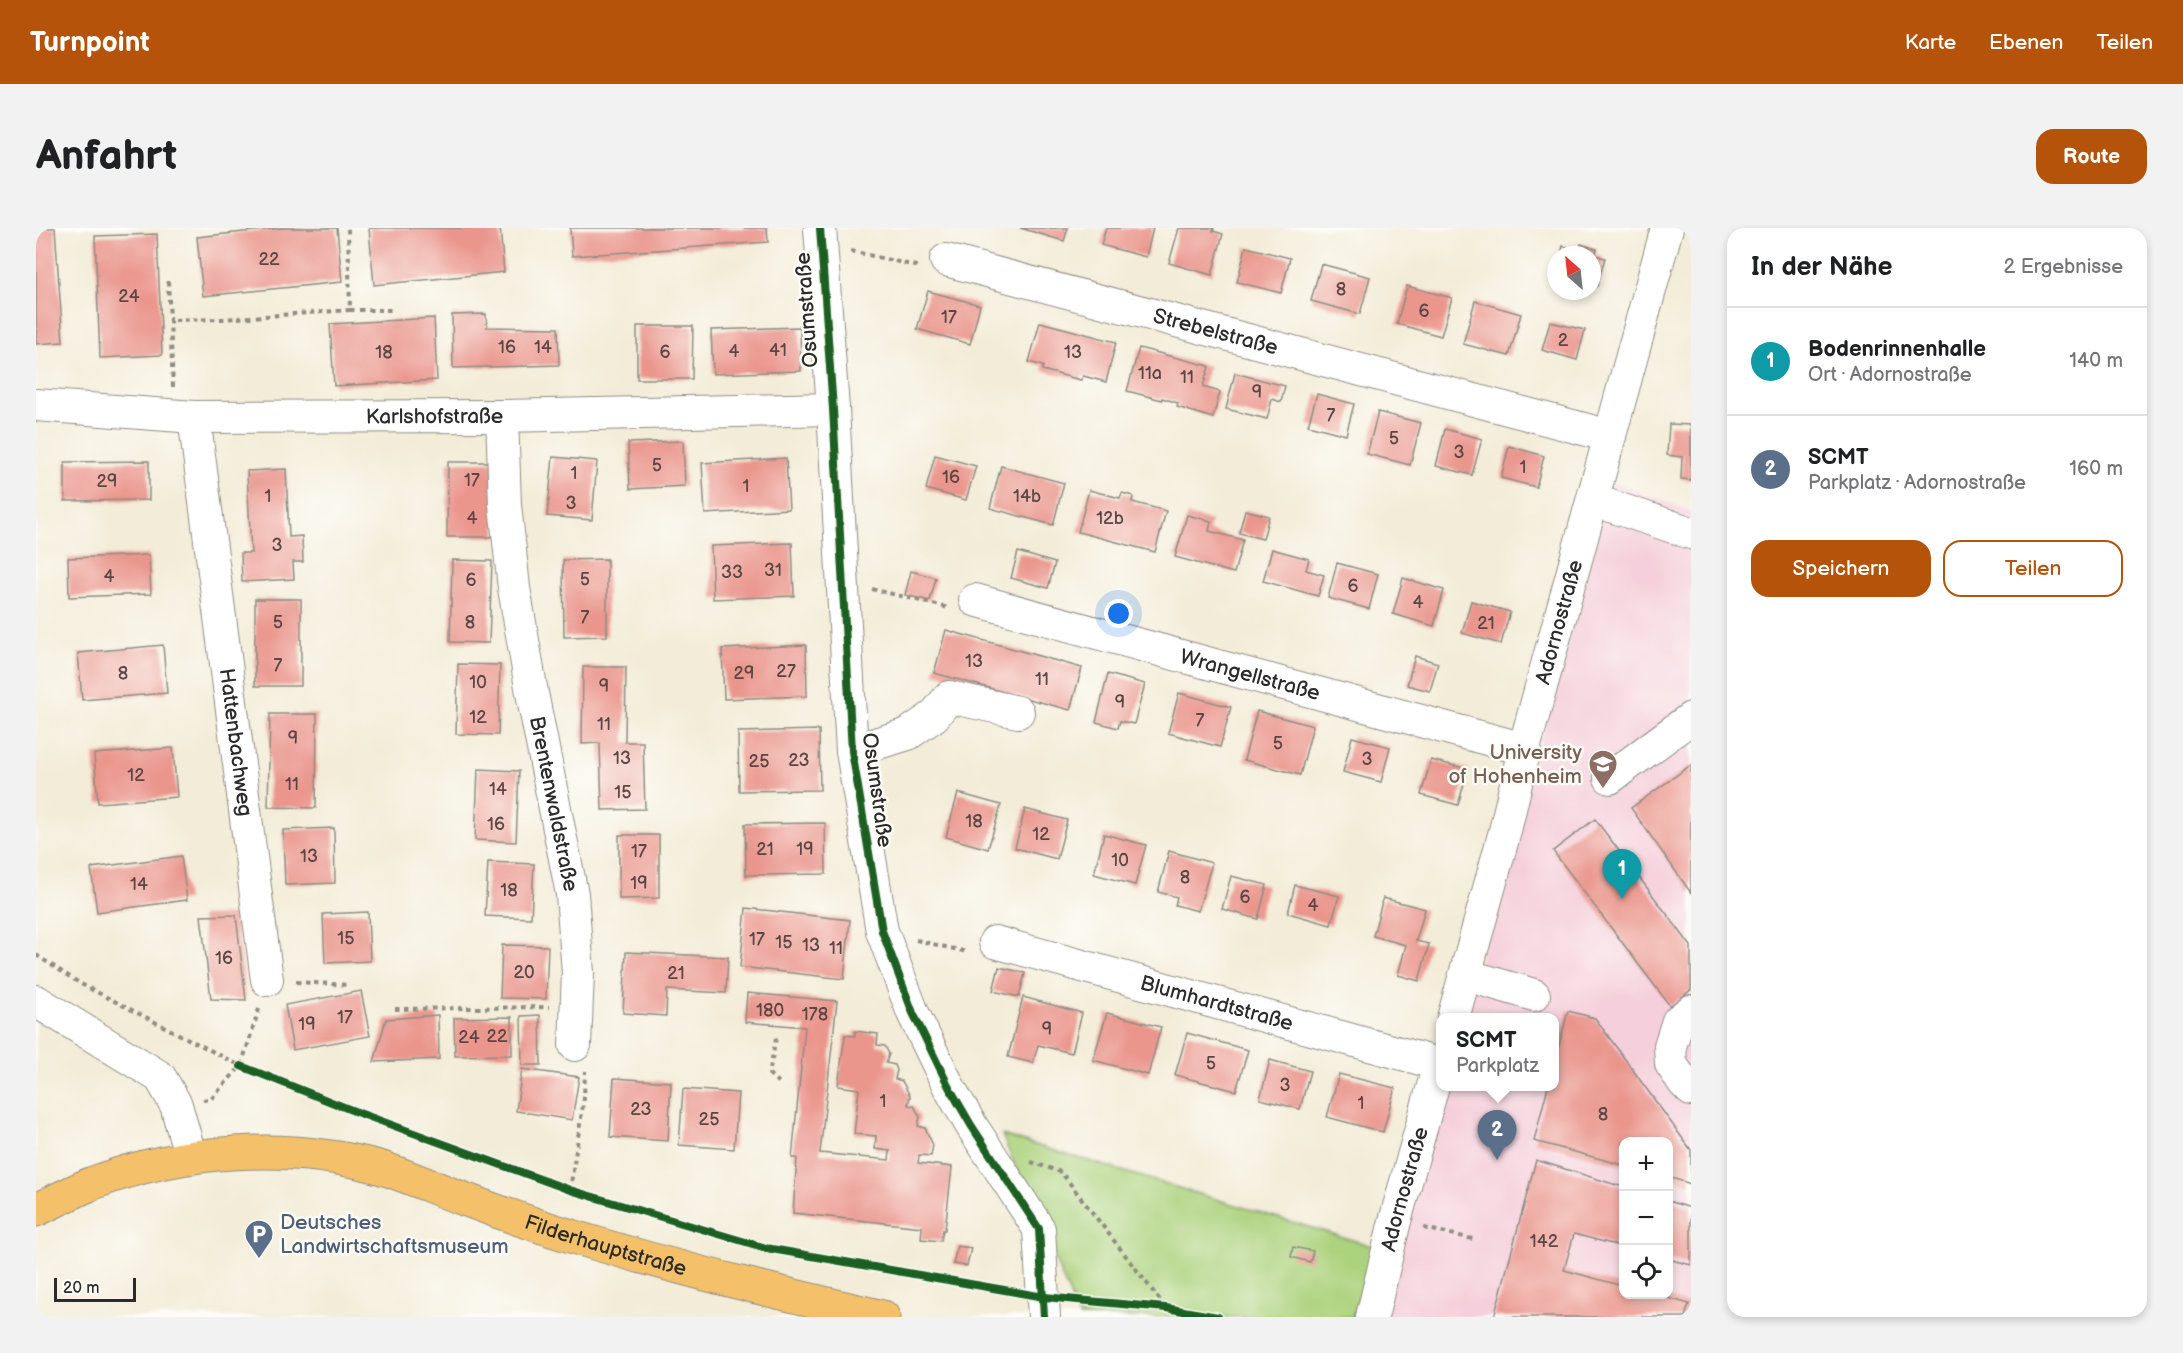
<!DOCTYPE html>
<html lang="de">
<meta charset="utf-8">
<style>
body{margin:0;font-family:"Balsamiq Sans",sans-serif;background:#f2f2f2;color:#202124}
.controls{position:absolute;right:18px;bottom:18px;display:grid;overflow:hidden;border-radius:12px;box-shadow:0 3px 9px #0003}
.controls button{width:54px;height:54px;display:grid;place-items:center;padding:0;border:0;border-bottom:2px solid #e0e0e0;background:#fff;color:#202124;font:30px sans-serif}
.compass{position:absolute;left:1511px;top:18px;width:54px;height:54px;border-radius:50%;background:#fff;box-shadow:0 3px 9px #0003;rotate:333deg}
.scale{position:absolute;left:18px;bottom:15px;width:82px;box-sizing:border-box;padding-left:6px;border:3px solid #2b2b2b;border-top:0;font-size:16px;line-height:21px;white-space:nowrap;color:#2b2b2b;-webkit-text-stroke:4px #fdfcf7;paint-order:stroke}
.you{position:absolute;left:1083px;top:386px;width:21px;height:21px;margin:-15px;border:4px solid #fff;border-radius:50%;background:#1a73e8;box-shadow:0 0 0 9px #1a73e833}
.badge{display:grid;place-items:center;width:39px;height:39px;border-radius:50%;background:#b45309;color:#fff;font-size:20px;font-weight:700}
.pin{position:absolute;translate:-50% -50px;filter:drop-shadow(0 2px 3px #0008)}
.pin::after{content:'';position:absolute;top:32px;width:21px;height:18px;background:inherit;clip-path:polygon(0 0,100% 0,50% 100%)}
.popup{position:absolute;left:1400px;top:785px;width:123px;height:78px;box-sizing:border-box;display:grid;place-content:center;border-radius:12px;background:#fff;filter:drop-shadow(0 2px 4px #0005);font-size:20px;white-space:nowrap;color:#757577}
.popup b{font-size:22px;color:#202124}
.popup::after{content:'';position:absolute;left:50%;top:100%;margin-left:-12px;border:12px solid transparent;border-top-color:#fff}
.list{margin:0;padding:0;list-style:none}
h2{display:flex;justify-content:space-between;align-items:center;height:78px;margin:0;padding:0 24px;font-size:26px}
h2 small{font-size:20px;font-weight:400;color:#757577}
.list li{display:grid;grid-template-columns:39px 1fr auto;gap:18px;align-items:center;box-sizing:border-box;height:108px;padding:0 24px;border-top:2px solid #e0e0e0}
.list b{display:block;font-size:22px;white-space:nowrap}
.list p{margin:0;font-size:20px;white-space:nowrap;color:#757577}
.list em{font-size:20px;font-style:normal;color:#757577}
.actions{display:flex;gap:12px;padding:18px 24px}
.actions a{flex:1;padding:14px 0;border:2px solid #b45309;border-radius:18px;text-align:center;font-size:21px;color:#b45309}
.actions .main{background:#b45309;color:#fff}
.icon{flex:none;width:33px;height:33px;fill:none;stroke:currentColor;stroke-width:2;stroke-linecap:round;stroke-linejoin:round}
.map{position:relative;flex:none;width:1655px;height:1089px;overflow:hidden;border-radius:18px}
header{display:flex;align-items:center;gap:36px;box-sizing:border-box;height:84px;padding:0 30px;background:#b45309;color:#fff}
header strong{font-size:28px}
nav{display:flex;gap:33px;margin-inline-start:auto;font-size:21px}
.intro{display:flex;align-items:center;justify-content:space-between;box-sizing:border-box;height:144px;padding:0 36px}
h1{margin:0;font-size:42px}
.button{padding:15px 27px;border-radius:18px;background:#b45309;color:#fff;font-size:21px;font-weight:700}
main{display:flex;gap:36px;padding:0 36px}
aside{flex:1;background:#fff;border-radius:18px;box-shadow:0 3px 9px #0003}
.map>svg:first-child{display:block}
.built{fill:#f5cfdb;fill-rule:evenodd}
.green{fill:#abd27c;stroke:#6b7e54;stroke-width:1.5}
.building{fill:#ea968d}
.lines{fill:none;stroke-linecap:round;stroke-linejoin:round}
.minor-casing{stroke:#8f8c82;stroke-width:34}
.major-casing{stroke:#8f8c82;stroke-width:35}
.path{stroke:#8f8c82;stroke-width:4;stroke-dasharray:4.5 4.5;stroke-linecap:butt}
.minor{stroke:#fff;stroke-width:32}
.major{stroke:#f4c16a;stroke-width:33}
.cycleway-casing{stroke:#fdfcf7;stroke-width:11}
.cycleway{stroke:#1b5e20;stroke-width:8}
.labels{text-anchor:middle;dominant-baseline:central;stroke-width:5;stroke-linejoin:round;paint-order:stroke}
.number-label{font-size:18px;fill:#5b4644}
.street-label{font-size:21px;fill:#2b2b2b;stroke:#fdfcf7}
.education-label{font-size:21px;fill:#785e54;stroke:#fdfcf7;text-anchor:end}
.service-label{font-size:21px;fill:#4e5e75;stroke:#fdfcf7;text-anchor:start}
</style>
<header>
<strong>Turnpoint</strong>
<nav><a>Karte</a><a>Ebenen</a><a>Teilen</a></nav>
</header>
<div class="intro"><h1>Anfahrt</h1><a class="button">Route</a></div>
<main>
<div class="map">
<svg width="1655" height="1089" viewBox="0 0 1655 1089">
<rect width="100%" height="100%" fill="#fdfcf7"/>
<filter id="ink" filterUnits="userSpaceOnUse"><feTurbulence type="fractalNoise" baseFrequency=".0167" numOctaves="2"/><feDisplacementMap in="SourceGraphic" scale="12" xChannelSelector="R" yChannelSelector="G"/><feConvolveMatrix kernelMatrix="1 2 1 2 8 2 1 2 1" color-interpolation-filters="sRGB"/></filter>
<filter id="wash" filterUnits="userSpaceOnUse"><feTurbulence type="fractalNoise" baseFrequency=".008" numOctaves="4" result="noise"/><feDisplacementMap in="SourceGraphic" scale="24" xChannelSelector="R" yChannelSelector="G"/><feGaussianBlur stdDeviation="1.35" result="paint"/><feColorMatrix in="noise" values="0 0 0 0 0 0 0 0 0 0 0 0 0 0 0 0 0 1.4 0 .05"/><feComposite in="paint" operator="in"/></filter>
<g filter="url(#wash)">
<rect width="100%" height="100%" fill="#f3ecd8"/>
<path class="built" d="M1576,254L1655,283V1089H1345L1409,859L1518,858V790L1428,789ZM1588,914H1632V1066H1588Z"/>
<polygon class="green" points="966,907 1340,1019 1316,1089 1043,1089"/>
<g id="blocks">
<g class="building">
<polygon points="0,0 19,0 27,114 0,116"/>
<polygon points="246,0 301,0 306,54 167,68 161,9"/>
<polygon points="333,0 464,0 468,44 338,57"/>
<polygon points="534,0 731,0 732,14 536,28"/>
<polygon points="984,0 1032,0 1028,13"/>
<polygon points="1070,0 1117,0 1110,29 1065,17"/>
<polygon points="1143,0 1178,0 1177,3 1187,6 1176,47 1133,35"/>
<polygon points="121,6 126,127 64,130 59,8"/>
<polygon points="1545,16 1561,21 1559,27 1569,30 1561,58 1556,56 1556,27 1525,27 1527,18 1543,23"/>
<polygon points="1210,19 1254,30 1245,65 1201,54"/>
<polygon points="1285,36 1334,49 1324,86 1275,73"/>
<polygon points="1371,58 1416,70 1405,108 1361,96"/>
<polygon points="892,63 944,77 934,116 881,101"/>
<polygon points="1439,73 1485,86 1473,128 1427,116"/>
<polygon points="450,86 451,99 522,100 523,137 417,140 416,87"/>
<polygon points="398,90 401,152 298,158 294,96"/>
<polygon points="1004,94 1080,114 1070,154 1047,148 1045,152 1006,142 1007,138 993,134"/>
<polygon points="1514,94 1549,102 1541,132 1506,122"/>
<polygon points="601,98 657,98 656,151 601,151"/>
<polygon points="764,99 765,143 677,146 675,102"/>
<polygon points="1103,120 1173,138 1167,159 1184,164 1177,190 1141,179 1142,175 1126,170 1126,172 1091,163"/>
<polygon points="1199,145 1249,158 1245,174 1236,171 1231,191 1190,181"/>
<polygon points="1281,166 1318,176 1310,207 1272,197"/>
<polygon points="1342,184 1385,195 1374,237 1331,226"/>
<polygon points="1633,196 1655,197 1655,252 1645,251 1646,229 1631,227"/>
<polygon points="1409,201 1446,211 1436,247 1400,238"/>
<polygon points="647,213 649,258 594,261 592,215"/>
<polygon points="1473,218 1508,228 1500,259 1465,250"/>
<polygon points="899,227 940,238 930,272 890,261"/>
<polygon points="517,229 561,233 556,292 511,288"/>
<polygon points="750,230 753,281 669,286 666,235"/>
<polygon points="113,233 113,272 29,273 29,234"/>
<polygon points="412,234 461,234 460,309 411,309"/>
<polygon points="965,238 1028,255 1017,297 954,280"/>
<polygon points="250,241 253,309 266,308 267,334 257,334 258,351 206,354 205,325 215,325 211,243"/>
<polygon points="1053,262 1084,270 1086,265 1097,268 1096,274 1130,283 1119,324 1042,304"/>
<polygon points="1209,282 1233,288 1227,311 1203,305"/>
<polygon points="1151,287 1175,293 1173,303 1207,312 1198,345 1139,329"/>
<polygon points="756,315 758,368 677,371 675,318"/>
<polygon points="1236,321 1273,331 1270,342 1288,347 1282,368 1227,353"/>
<polygon points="982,324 1019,335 1012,360 975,350"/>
<polygon points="113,327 115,366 33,369 32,330"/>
<polygon points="571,331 571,408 528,409 527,332"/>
<polygon points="416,332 456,333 453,415 414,414"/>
<polygon points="1301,335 1342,346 1333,381 1292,370"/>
<polygon points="875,343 900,350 894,373 869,367"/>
<polygon points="1367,350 1408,362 1398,398 1357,386"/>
<rect x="219" y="371" width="46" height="87"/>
<polygon points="1435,373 1474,384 1465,416 1426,405"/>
<polygon points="910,402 1046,440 1034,482 898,445"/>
<polygon points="127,417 131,465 46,472 42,425"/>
<polygon points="770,417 771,468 688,471 686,421"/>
<polygon points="1379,428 1402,435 1394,463 1371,457"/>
<polygon points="422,436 464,437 462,507 420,506"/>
<polygon points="547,439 590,439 589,514 607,514 609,581 566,582 564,515 546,516"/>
<polygon points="1072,446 1109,456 1098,496 1084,493 1082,500 1060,494"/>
<polygon points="1143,465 1195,479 1184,519 1132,505"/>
<polygon points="1221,483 1277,498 1264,547 1208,532"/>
<polygon points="234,486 281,486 280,580 232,579"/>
<polygon points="783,502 784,562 703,563 702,504"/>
<polygon points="1316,509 1354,519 1345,554 1307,544"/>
<polygon points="137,520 141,569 62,575 58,526"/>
<polygon points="1395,532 1432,541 1422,577 1385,567"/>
<polygon points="1655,537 1655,665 1595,580"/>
<polygon points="442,541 483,543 480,614 439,612"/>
<polygon points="922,565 965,577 952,621 910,609"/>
<polygon points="989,581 1031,592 1021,631 979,620"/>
<polygon points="1559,591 1655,718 1655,762 1634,778 1517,623"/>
<polygon points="789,595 790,646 710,647 709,596"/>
<polygon points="298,600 299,655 249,657 247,602"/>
<polygon points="1068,606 1110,617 1099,657 1058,646"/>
<polygon points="583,607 623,607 623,670 583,671"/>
<polygon points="1133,623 1176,635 1162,683 1139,677 1141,669 1122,664"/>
<polygon points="145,628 151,672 61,684 55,640"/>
<polygon points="452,634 498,636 495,690 449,688"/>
<polygon points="1195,648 1231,657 1222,691 1186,681"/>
<polygon points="1259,657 1303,668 1295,697 1252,685"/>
<polygon points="1347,670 1389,681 1380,713 1393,716 1383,753 1362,747 1370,717 1337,708"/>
<polygon points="710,680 814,692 808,751 704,739"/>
<polygon points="332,684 334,733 289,735 287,686"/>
<polygon points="200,687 210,772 175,771 165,688"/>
<polygon points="466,717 512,718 510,771 464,770"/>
<polygon points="590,724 692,729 690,765 631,762 630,788 587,785"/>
<polygon points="963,739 989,745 983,769 957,763"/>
<polygon points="325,763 334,808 257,822 249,777"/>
<polygon points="711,765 801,773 784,925 853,932 854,923 839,921 840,908 818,906 823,861 802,858 809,807 819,808 819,803 842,806 841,817 849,818 853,826 850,835 859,837 861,842 859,851 866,853 874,868 872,877 878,878 884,889 882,898 889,900 897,917 895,928 883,927 882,935 916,939 909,1002 907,1002 905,1013 885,1011 886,999 757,985 761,930 756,930 769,799 709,794"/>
<polygon points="987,769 1046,785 1036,825 1002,817 997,835 972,829"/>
<polygon points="1532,783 1559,790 1655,922 1655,956 1632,949 1632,914 1587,914 1587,937 1498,913 1512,858 1518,858 1518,837"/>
<polygon points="1071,785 1125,799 1112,847 1057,832"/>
<polygon points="402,787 403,831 338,834 350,791"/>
<polygon points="504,787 505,837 486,837 485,788"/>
<polygon points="476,789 476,827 419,828 418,790"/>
<polygon points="1151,805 1212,822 1200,863 1139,847"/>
<polygon points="1234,832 1274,843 1264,881 1224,871"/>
<polygon points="486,841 543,849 536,892 480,883"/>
<polygon points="1303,846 1359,860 1347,904 1291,889"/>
<polygon points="578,850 635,854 632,913 574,909"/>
<polygon points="647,861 702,865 698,921 643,917"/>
<polygon points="1500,932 1587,959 1587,1019 1538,1006 1528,1042 1587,1058 1587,1066 1619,1066 1653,1076 1649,1089 1458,1089"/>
<polygon points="1632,973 1655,980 1655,1037 1632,1031"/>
<polygon points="921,1018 935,1020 931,1038 917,1036"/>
<polygon points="1257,1019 1277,1023 1274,1034 1255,1029"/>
</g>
</g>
</g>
<g filter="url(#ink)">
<use href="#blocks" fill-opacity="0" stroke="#8f8c82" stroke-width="1.5"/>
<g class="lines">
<g class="minor-casing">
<g id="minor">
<polyline points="784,0 797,181 816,523 846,703 877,785 913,859 935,897 1003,1001 1008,1089"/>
<path id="s1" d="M910,32L1574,208"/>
<path id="s2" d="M0,177L158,189L466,188L797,181"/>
<path id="s3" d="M466,188L469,277L478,360L496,465L536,666L542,745L539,817"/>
<path id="s4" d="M158,189L231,752"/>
<polyline points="1557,272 1655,305"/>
<path id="s5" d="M939,372L1488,521"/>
<polyline points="816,523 872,506 898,488 913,469 982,484"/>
<polyline points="1574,550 1655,490"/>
<path id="s6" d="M959,714L1403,836"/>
<polyline points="1430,747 1498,767"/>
<polyline points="0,773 124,849 140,877 155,930"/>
<polyline points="1655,783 1642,793 1634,818 1635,836 1648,855 1655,862"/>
<path id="s7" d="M1417,790L1469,603L1488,521L1631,0"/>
<path id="s8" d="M1336,1089L1359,993L1404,833"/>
</g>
</g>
<g class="major-casing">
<g id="major">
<path id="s9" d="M0,982C19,973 38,963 57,955C147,921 250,914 343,939C372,948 400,961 428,971C473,988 519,1004 565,1017C658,1045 753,1067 847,1089"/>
</g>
</g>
<g class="path">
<polyline points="815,23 884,39"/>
<polyline points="132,53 134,92"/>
<polyline points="314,82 355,82"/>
<polyline points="137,159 134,92 187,91 314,82 312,0"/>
<polyline points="836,361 913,380"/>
<polyline points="880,712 931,724"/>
<polyline points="0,727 45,756 205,838"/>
<polyline points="260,754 314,757"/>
<polyline points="359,781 513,779"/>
<polyline points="740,810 733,846 745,856"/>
<polyline points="167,872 175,871 205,838 224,778"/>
<polyline points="995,934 1025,944 1130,1080"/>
<polyline points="534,962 548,870 549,843"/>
<polyline points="1388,1000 1437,1011"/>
<polyline points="1037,1072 1130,1080 1182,1089"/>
</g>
<use href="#minor" class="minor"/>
<use href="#major" class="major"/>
<g class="cycleway-casing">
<g id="cycleway">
<polyline points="784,0 797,181 816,523 846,703 877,785 913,859 935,897 1003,1001 1008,1089"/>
<polyline points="205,838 323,885 534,962 730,1020 1008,1069 1130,1080 1182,1089"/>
</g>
</g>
<use href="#cycleway" class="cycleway"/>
</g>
</g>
<defs>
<g id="university-pin" transform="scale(1.5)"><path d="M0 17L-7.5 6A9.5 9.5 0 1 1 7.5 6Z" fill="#8d6e63" stroke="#fdfcf7"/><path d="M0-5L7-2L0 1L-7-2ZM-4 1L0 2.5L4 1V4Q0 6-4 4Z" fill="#fff"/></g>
<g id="parking-pin" transform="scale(1.5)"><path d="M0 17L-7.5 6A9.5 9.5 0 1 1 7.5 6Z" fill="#5c6f8a" stroke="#fdfcf7"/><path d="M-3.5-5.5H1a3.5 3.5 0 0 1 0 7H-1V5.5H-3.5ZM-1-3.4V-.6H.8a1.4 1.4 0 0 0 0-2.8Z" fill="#fff"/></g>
</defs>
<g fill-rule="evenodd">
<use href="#university-pin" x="1567" y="536"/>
<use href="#parking-pin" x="223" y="1006"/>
</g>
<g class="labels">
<g class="number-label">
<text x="233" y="31">22</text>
<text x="1305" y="61">8</text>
<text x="93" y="68">24</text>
<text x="1388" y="83">6</text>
<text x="913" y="89">17</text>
<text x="1527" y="112">2</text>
<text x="471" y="119">16</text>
<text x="507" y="119">14</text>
<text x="742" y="122">41</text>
<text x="698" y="123">4</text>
<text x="348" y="124">18</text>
<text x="629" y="124">6</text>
<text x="1037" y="124">13</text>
<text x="1114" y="145">11a</text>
<text x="1151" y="149">11</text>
<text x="1221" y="164">9</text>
<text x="1295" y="187">7</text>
<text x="1358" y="210">5</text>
<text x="1423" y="224">3</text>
<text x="621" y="237">5</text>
<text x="1487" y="239">1</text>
<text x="538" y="245">1</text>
<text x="915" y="249">16</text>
<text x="436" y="252">17</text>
<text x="71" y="253">29</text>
<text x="710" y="258">1</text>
<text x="232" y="268">1</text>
<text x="991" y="268">14b</text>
<text x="535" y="275">3</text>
<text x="436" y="290">4</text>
<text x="1074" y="290">12b</text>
<text x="241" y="317">3</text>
<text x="737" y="342">31</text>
<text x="696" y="344">33</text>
<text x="73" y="348">4</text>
<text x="549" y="351">5</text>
<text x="435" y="352">6</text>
<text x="1317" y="358">6</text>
<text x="1382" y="374">4</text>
<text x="549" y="389">7</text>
<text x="242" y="394">5</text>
<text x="434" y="394">8</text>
<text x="1450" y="395">21</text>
<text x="938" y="433">13</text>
<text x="242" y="437">7</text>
<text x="750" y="443">27</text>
<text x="87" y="445">8</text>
<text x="708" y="445">29</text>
<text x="1006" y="451">11</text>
<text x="442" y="454">10</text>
<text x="568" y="458">9</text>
<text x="1084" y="474">9</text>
<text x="442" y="489">12</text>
<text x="1164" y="492">7</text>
<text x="568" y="496">11</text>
<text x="257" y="510">9</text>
<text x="1242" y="515">5</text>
<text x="586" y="530">13</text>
<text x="1331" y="531">3</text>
<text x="763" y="532">23</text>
<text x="723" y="533">25</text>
<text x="100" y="547">12</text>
<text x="256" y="556">11</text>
<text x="462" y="561">14</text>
<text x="587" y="564">15</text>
<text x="938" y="593">18</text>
<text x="460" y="596">16</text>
<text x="1005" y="606">12</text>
<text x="729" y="621">21</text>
<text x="769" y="621">19</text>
<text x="603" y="623">17</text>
<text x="273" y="628">13</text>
<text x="1084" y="632">10</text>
<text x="1149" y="649">8</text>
<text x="603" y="655">19</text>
<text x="103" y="656">14</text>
<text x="473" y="662">18</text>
<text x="1209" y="669">6</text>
<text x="1277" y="677">4</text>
<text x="310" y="710">15</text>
<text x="721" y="711">17</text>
<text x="748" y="714">15</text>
<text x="775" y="717">13</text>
<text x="800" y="720">11</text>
<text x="188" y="730">16</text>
<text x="488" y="744">20</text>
<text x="640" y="745">21</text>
<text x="734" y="782">180</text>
<text x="779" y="786">178</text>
<text x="309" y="789">17</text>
<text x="271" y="796">19</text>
<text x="1011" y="801">9</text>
<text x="461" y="808">22</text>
<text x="433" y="809">24</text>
<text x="1175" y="835">5</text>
<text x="1249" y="857">3</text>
<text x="847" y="873">1</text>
<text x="1325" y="875">1</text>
<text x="605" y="881">23</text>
<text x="1567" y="886">8</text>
<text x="673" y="891">25</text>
<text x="1508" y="1013">142</text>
</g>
<g class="street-label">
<text transform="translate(771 82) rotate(-94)">Osumstraße</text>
<text stroke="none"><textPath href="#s1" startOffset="279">Strebelstraße</textPath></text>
<text stroke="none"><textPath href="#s2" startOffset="399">Karlshofstraße</textPath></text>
<text stroke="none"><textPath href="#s7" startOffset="410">Adornostraße</textPath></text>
<text stroke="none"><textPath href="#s5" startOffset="285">Wrangellstraße</textPath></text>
<text stroke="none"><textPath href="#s4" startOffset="328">Hattenbachweg</textPath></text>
<text transform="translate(841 562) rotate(82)">Osumstraße</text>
<text stroke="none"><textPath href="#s3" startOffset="392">Brentenwaldstraße</textPath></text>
<text stroke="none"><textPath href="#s6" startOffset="230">Blumhardtstraße</textPath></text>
<text stroke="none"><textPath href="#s8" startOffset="132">Adornostraße</textPath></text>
<text stroke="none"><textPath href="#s9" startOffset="594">Filderhauptstraße</textPath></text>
</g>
<g class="education-label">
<text x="1546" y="524">University<tspan x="1546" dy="24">of Hohenheim</tspan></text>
</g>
<g class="service-label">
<text x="244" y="994">Deutsches<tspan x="244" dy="24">Landwirtschaftsmuseum</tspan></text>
</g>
</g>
</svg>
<div class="controls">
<button>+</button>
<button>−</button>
<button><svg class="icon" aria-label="locate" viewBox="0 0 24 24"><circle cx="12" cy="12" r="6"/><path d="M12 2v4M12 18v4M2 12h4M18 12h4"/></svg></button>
</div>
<svg class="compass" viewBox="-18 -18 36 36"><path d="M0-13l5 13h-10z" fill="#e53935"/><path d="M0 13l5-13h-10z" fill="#757577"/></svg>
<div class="scale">20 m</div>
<div class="you"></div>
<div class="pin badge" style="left:1586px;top:671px;background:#0f9aa8">1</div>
<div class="pin badge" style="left:1461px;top:932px;background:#5c6f8a">2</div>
<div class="popup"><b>SCMT</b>Parkplatz</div>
</div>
<aside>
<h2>In der Nähe<small>2 Ergebnisse</small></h2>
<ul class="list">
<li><span class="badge" style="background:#0f9aa8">1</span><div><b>Bodenrinnenhalle</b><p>Ort · Adornostraße</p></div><em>140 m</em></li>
<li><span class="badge" style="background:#5c6f8a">2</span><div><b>SCMT</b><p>Parkplatz · Adornostraße</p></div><em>160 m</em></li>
</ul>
<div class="actions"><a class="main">Speichern</a><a>Teilen</a></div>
</aside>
</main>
